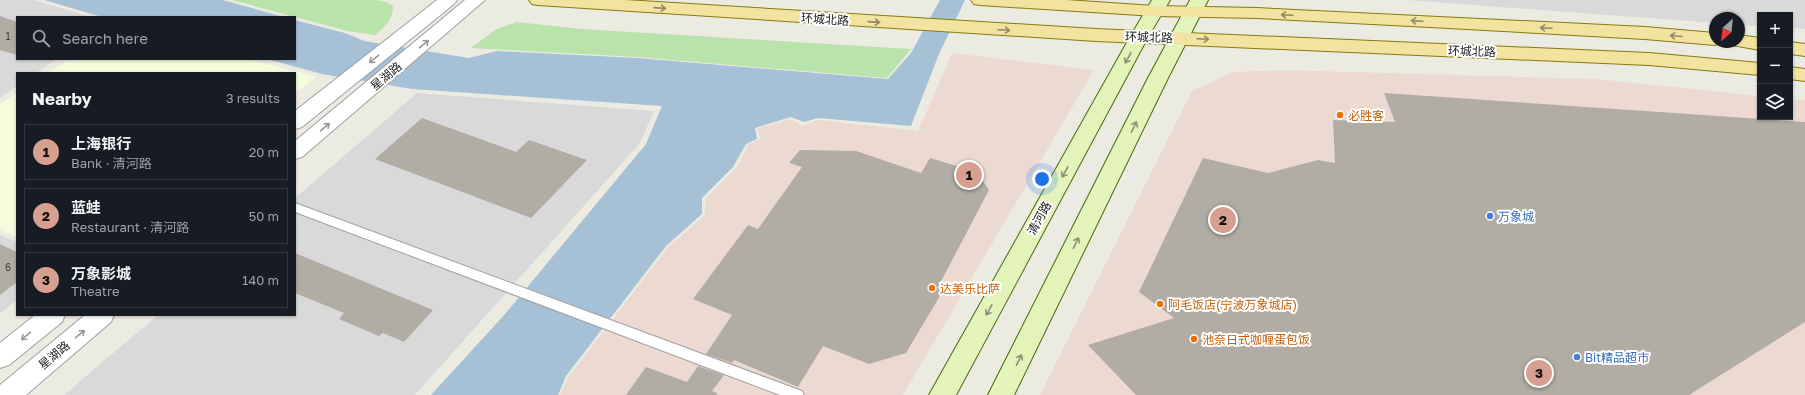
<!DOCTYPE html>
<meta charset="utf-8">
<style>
body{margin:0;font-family:"Golos Text","Noto Sans SC",sans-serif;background:#20242c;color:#f1f3f6}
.controls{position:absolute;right:12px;top:12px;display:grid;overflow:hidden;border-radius:0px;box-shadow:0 1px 3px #0004}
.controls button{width:36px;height:36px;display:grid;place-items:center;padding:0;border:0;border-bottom:1px solid #363941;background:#171b24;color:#f1f3f6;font:20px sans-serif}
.compass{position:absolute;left:1709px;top:12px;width:36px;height:36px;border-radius:50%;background:#171b24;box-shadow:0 1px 3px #0004;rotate:207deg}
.you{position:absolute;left:1042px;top:179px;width:14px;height:14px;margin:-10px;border:3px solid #fff;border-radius:50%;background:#1a73e8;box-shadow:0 0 0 6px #1a73e833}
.badge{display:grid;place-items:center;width:26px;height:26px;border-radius:50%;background:#d69f8f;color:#111;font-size:13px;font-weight:700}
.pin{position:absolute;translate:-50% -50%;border:2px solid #fff;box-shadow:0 1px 4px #0006}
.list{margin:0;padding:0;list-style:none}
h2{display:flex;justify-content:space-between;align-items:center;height:52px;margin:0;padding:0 16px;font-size:17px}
h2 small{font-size:13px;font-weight:400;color:#9ea1a6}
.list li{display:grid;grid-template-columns:26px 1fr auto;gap:12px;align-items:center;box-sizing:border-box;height:56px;margin:0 8px 8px;padding:0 8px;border:1px solid #363941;border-radius:0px}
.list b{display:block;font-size:15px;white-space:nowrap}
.list p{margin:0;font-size:13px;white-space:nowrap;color:#9ea1a6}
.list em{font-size:13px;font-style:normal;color:#9ea1a6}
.icon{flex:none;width:22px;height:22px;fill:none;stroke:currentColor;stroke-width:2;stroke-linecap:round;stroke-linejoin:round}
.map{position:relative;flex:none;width:1805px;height:395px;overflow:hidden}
.search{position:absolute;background:#171b24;box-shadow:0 1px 3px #0004;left:16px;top:16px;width:280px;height:44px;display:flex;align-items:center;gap:10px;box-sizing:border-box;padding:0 14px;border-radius:0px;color:#9ea1a6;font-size:15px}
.panel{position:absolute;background:#171b24;box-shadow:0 1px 3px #0004;left:16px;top:72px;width:280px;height:244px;border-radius:0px}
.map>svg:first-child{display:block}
.residential{fill:#dad9d9}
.commercial{fill:#ecdad2}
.education{fill:#f4fcdc}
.grass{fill:#bae3ac}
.water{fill:#a6c0d6}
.building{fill:#b1ada5}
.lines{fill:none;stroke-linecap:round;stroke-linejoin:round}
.service-casing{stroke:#a0a0a0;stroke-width:2}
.tertiary-casing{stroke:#a0a0a0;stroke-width:2}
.secondary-casing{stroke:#49680e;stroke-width:2}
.primary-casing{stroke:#877b0d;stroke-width:2}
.service{fill:#fff;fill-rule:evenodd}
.tertiary{fill:#fff;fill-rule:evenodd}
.secondary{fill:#e3f3b9;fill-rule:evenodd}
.primary{fill:#f3e3a1;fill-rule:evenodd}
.oneway{stroke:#928965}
.oneway2{stroke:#999}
.oneway3{stroke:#899272}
.food-dot{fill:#e8710a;stroke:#fff;stroke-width:1.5}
.shop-dot{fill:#3f7fe0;stroke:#fff;stroke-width:1.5}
.labels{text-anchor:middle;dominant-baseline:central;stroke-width:4;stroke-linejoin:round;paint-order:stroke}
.number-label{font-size:10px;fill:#41403e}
.street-label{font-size:12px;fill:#1c1c1c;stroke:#fff}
.food-label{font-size:12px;fill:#c56008;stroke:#fff;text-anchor:start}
.shop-label{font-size:12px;fill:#366cbe;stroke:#fff;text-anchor:start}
</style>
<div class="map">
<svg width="1805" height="395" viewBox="0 0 1805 395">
<rect width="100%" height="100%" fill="#ecebe2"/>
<g class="residential">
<polygon points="0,0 33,0 92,17 17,17 17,59 56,59 36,73 17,73 17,86 0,98"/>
<polygon points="1407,0 1805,0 1805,29 1790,28 1790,15 1760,15 1760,26 1739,25 1739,18 1715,18 1715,23"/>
<polygon points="417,93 654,111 640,143 415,395 64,395 158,315 295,315 295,198"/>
<polygon points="0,235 17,242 17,300 0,313"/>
</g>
<g class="commercial">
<polygon points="952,53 1094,70 903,395 560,395 569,376 668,247 705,215 706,198 736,168 749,144 761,139 757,129 791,119 803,126 818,120 918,131"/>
<polygon points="1282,70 1597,79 1760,96 1760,117 1790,117 1790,99 1805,100 1805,395 1040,395 1192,91 1233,72"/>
</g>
<g class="education">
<polygon points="69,59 249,59 316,77 295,93 295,73 47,73"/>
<polygon points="17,93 17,237 0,230 0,104"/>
</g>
<g class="grass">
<path d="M232,0H376L386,2L393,6C394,19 384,27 376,35L347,31Z"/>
<polygon points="516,22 581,29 911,49 887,78 637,57 471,48 495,30"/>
</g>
<g class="water">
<polygon points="44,0 223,0 284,17 102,17"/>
<polygon points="940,0 965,0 939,54 911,126 818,118 804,122 791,117 755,128 757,139 746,144 733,167 702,198 702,214 666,246 566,376 558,395 431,395 505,314 646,144 662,106 412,89 322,74 267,59 295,59 295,20 345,33 364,41 469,58 497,51 637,58 888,79 911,53"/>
</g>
<g class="building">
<polygon points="0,16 17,22 17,55 0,50"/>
<polygon points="1384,93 1805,122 1805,322 1689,395 1136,395 1088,345 1174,318 1139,292 1203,158 1268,173 1318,160 1335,163 1333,120 1395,122"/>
<polygon points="422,118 516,152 529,140 587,160 531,218 375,159"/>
<polygon points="800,150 856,151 921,173 930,158 977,172 989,190 938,287 944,289 906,353 869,364 823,346 798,387 734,360 732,363 706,354 732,315 693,299 748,225 758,229 802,167 789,163"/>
<polygon points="0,244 17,252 17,282 0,295"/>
<polygon points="295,253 433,310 404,342 383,333 379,336 339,319 344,313 295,293"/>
<polygon points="698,366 724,375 712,391 717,393 717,395 626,395 646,367 687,382"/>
</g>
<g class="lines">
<g class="service-casing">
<polygon id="service" points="295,203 802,391 804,395 780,395 295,212"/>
</g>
<g class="tertiary-casing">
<g id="tertiary">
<polygon points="437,0 457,0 454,4 302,127 295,129 295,111"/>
<polygon points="465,0 485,0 302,157 295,159 295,141"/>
<polygon points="35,315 65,315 62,322 9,365 0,368 0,343"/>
<polygon points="85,315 114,315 111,322 26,395 0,395 0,385"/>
</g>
</g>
<g class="secondary-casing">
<g id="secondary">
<polygon points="1152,0 1170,0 1148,37 956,395 929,395 1130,37"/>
<polygon points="1190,0 1208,0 1168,78 1014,395 988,395 1148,78"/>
</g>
</g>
<g class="primary-casing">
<g id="primary">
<polygon points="529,0 625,0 1096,29 1649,53 1760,63 1760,75 1649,65 1096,41 538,5 532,4"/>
<polygon points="971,0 1066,0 1155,6 1257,8 1645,27 1715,33 1715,42 1722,42 1715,45 1645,39 1430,27 1257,18 1155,16 980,5 974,4"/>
<polygon points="1739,35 1760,38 1760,50 1732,45 1730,42 1739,42"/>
<polygon points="1790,42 1805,44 1805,56 1790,54"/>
<polygon points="1790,67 1805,69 1805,81 1790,79"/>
</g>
</g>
<use href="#service" class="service"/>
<use href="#tertiary" class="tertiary"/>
<use href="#secondary" class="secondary"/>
<use href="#primary" class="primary"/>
</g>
<defs><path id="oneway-shaft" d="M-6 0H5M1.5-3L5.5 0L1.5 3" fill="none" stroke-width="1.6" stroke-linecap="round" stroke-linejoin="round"/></defs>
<g class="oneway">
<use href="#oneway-shaft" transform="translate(660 8) rotate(4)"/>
<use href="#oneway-shaft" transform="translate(1287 15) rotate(-177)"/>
<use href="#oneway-shaft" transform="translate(1417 21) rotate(-177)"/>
<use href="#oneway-shaft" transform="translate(874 22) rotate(4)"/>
<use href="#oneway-shaft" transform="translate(1546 28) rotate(-177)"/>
<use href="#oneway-shaft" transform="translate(1004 30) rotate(3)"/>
<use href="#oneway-shaft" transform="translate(1676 36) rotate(-175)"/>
<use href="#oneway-shaft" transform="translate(1203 39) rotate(2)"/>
</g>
<g class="oneway2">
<use href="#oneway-shaft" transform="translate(424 44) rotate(-40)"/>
<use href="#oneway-shaft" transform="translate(374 59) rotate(141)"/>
<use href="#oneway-shaft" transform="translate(325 127) rotate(-40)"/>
<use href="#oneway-shaft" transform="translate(80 334) rotate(-40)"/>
<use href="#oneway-shaft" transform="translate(26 336) rotate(141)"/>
</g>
<g class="oneway3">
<use href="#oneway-shaft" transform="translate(1128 58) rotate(119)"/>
<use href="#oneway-shaft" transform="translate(1134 127) rotate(-64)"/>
<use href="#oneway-shaft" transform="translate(1065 172) rotate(119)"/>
<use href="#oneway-shaft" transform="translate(1076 243) rotate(-64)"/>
<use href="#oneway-shaft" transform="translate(989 310) rotate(119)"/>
<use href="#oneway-shaft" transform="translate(1019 360) rotate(-64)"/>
</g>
<g class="food-dot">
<circle cx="1340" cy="115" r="4"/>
<circle cx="932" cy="288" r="4"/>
<circle cx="1160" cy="304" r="4"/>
<circle cx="1194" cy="339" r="4"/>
</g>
<g class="shop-dot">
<circle cx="1490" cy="216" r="4"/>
<circle cx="1577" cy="357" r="4"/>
</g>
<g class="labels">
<g class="number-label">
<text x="8" y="36">1</text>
<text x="8" y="267">6</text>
</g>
<g class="street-label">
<text transform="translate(825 19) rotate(4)">环城北路</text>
<text transform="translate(1149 37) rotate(2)">环城北路</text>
<text transform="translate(1472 51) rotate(2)">环城北路</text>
<text transform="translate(386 76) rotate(-40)">星湖路</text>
<text transform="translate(1039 218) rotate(-61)">清河路</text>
<text transform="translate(54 355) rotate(-40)">星湖路</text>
</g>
<g class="food-label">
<text x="1348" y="115">必胜客</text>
<text x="940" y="288">达美乐比萨</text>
<text x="1168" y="304">阿毛饭店(宁波万象城店)</text>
<text x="1202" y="339">池奈日式咖喱蛋包饭</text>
</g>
<g class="shop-label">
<text x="1498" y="216">万象城</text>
<text x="1585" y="357">Bit精品超市</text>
</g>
</g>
</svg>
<div class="controls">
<button>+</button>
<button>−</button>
<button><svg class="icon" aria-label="layers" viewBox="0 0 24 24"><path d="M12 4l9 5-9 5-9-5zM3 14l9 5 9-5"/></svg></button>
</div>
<svg class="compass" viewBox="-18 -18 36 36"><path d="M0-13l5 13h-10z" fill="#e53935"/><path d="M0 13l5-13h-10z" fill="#9ea1a6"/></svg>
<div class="you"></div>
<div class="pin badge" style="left:969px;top:175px">1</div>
<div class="pin badge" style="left:1223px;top:220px">2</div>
<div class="pin badge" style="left:1539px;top:373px">3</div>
<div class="search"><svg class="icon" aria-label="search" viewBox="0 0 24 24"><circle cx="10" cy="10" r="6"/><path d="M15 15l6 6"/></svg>Search here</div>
<section class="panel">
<h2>Nearby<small>3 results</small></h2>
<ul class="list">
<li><span class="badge">1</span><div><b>上海银行</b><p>Bank · 清河路</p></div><em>20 m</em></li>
<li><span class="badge">2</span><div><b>蓝蛙</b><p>Restaurant · 清河路</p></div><em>50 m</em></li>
<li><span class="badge">3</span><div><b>万象影城</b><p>Theatre</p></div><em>140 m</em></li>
</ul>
</section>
</div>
